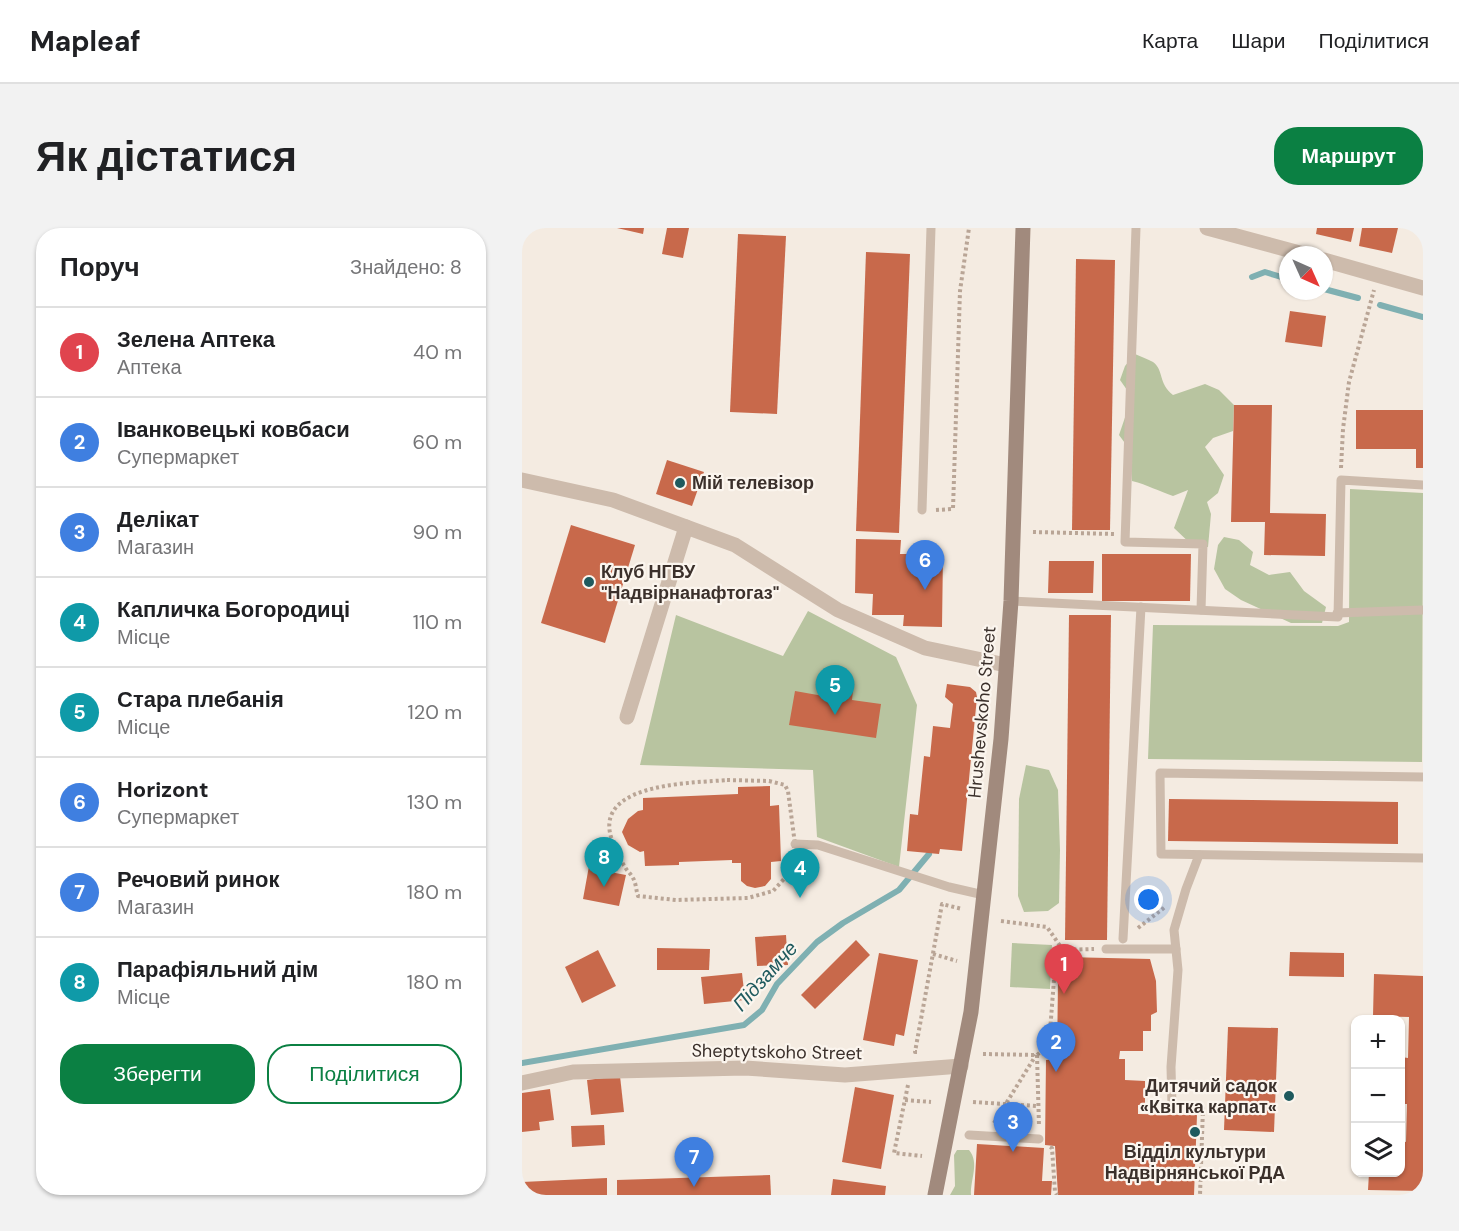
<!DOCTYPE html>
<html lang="uk">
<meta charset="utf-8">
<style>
body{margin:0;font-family:"DM Sans",sans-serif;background:#f2f2f2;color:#202124}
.controls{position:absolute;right:18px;bottom:18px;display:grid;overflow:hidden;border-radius:12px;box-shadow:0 2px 4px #0004}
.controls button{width:54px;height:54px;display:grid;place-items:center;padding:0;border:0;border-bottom:2px solid #e0e0e0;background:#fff;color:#202124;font:30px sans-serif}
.compass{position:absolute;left:757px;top:18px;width:54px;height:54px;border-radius:50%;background:#fff;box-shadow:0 2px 4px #0004;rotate:135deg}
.you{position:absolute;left:627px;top:672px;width:21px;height:21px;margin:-15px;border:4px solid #fff;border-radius:50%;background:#1a73e8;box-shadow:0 0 0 9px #1a73e833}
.badge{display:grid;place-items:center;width:39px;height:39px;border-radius:50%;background:#0b8043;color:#fff;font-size:20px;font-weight:700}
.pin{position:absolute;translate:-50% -50px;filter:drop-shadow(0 2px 3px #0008)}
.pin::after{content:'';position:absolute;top:32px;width:21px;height:18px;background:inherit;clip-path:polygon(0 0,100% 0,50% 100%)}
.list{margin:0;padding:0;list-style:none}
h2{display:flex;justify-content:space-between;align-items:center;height:78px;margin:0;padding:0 24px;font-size:26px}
h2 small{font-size:20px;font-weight:400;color:#757577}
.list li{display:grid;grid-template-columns:39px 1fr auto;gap:18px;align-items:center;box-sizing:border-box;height:90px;padding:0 24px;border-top:2px solid #e0e0e0}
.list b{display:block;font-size:22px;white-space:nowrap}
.list p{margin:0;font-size:20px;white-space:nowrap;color:#757577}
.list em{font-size:20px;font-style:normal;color:#757577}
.actions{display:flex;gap:12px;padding:18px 24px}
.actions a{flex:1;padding:14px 0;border:2px solid #0b8043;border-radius:24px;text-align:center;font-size:21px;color:#0b8043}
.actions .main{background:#0b8043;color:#fff}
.icon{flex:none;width:33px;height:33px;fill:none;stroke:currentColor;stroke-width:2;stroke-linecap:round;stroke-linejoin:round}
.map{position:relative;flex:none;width:901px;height:967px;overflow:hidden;border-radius:24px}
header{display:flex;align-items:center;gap:36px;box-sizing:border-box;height:84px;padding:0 30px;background:#fff;border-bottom:2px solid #e0e0e0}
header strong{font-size:28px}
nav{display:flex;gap:33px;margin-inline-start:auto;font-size:21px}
.intro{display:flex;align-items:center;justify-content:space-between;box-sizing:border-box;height:144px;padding:0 36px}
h1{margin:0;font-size:42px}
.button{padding:15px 27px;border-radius:24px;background:#0b8043;color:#fff;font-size:21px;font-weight:700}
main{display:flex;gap:36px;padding:0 36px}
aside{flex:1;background:#fff;border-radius:24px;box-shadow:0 2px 4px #0004}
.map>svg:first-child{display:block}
.green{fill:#b8c4a0}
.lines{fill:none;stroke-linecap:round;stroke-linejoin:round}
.stream{stroke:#7fb0b2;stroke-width:6}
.building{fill:#c8694b}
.path{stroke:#b9a596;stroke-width:4;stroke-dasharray:3 3;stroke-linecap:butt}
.lane{stroke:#cdbbac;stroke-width:9}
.street{stroke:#cdbbac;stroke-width:15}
.secondary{stroke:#a18a7d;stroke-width:15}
.poi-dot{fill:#1f5a5e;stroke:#fbf5ee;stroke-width:2}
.labels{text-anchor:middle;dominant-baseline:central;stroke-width:4.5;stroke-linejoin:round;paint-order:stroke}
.poi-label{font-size:18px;font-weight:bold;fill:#3b302b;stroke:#fbf5ee;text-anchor:start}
.street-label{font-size:18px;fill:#3b302b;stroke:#fbf5ee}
.water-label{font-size:20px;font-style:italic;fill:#1f5a5e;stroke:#fbf5ee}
</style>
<header>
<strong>Mapleaf</strong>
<nav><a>Карта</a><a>Шари</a><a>Поділитися</a></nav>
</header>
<div class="intro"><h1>Як дістатися</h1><a class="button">Маршрут</a></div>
<main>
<aside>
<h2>Поруч<small>Знайдено: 8</small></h2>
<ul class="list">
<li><span class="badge" style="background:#e0444e">1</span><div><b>Зелена Аптека</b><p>Аптека</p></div><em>40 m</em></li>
<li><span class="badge" style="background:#3f7fe0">2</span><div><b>Іванковецькі ковбаси</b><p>Супермаркет</p></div><em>60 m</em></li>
<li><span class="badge" style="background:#3f7fe0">3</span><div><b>Делікат</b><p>Магазин</p></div><em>90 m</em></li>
<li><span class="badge" style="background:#0f9aa8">4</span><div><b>Капличка Богородиці</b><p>Місце</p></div><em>110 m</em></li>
<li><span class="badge" style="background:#0f9aa8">5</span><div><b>Стара плебанія</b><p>Місце</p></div><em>120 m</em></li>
<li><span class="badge" style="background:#3f7fe0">6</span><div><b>Horizont</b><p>Супермаркет</p></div><em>130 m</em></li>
<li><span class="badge" style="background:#3f7fe0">7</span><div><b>Речовий ринок</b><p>Магазин</p></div><em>180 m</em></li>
<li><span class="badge" style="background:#0f9aa8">8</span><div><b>Парафіяльний дім</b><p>Місце</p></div><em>180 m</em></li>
</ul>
<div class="actions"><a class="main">Зберегти</a><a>Поділитися</a></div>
</aside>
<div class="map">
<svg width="901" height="967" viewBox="0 0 901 967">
<rect width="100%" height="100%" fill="#f4ebe1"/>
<g class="green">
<path d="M613,126C619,129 626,131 631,134C642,142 636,155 651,167L683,156L697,162L712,177L711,203L691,210L683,219L702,247L696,265L685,274L689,286L686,319H672L652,300L666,262L651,268C636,263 626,257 610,253L608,222L597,207L610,169L598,152L603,138Z"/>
<polygon points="828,261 901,265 900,534 626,531 631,397 816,398 827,394"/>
<polygon points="702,309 717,312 731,324 728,337 747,347 768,344 782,363 804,379 800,395 769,395 719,372 703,361 692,341 696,317"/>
<polygon points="286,383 374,429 395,477 377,639 295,609 291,542 118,537 154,387 261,428"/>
<polygon points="504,537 527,542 536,562 538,622 537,675 526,683 502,684 496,668 497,571"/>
<polygon points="490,715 530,717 528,761 488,759"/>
<path d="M435,922H447C458,935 448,952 449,967H428L433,958L432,927Z"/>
</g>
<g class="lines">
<g class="stream">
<polyline points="730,49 743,44 766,51"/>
<polyline points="802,61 836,70"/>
<polyline points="858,77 901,89"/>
<polyline points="0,835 222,797 240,782 255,756 295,714 321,695 377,662 407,626"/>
</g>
</g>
<g class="building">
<polygon points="95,0 122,0 121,6"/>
<polygon points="145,0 167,0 161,30 140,26"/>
<polygon points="795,0 832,0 829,14 794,6"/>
<polygon points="840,0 876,0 870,25 837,18"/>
<polygon points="216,6 264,8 255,186 208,184"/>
<polygon points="344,24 388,26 377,305 334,303"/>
<polygon points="554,31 593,32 588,302 550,302"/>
<polygon points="768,83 804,88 800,119 763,114"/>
<polygon points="712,177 750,177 748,285 804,286 803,328 742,327 743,294 709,294"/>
<polygon points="834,182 901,182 901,240 894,240 894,221 834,221"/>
<polygon points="145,232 182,244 170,278 134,266"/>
<polygon points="49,297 113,317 83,415 19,395"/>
<polygon points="334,311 379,312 378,326 421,326 420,399 381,398 382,387 350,387 351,366 333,365"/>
<polygon points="580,326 669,326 668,373 580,373"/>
<polygon points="527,333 572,333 571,365 526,365"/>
<polygon points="547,387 589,387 585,712 543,712"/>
<polygon points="425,456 448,459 454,464 455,469 440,623 418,621 417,626 385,623 388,586 396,587 402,528 408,529 411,498 428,500 431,476 423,469"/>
<polygon points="308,460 331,463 330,472 359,476 354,510 267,497 273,463 307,469"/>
<polygon points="248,558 248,578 257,577 259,633 249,634 249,651 243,658 233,660 225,658 219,653 219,635 210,635 210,632 157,634 157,637 123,638 122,623 118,624 106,617 100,604 106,591 116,583 121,582 121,570 216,566 216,559"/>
<polygon points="647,571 876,574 876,616 646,613"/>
<polygon points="69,627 90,631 88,644 104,647 97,678 61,671"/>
<polygon points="264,707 266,737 235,738 233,709"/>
<polygon points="334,712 348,727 293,781 279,767"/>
<polygon points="135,720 188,721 187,742 135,742"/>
<polygon points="76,722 94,758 60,775 43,739"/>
<polygon points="768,724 822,725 822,749 767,748"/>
<polygon points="357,725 396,732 382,808 374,806 372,818 341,812"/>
<polygon points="543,729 628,731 634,753 635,784 629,787 629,803 621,803 621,823 598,823 597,831 603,831 603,852 623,853 623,877 616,877 616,886 675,887 672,967 536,967 533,918 523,917 524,832 535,831 536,753 542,752"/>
<polygon points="220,745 223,772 182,776 179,749"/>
<polygon points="852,746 901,748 901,963 846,962 847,945 879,945 879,913 884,914 885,876 879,876 879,829 886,830 887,789 851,788"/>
<polygon points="706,799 756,800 752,904 702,902"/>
<polygon points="98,848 102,884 69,887 65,852"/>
<polygon points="333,859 372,867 359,941 320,934"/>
<polygon points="28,861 32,892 17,894 18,902 0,904 0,865"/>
<polygon points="82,897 83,917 50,919 49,898"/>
<polygon points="455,916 522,920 520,953 530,953 529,967 452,967"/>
<polygon points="248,947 249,967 95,967 95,952"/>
<polygon points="85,950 85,967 0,967 0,954"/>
<polygon points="311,951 364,958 363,967 309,967"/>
</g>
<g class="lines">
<g class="path">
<polyline points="819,240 821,201 827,154 852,62"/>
<polyline points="414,282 431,281 438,63 447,0"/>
<polyline points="511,304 592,306"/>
<path d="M205,552L247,553L263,557L266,563L273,616L262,651L251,663L226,670L154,672L116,668C114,662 114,655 111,650C109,646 105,643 103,639C97,630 90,615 88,605C78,554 174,555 205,552Z"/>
<polyline points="479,693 525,699 541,722"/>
<polyline points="616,700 643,679"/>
<polyline points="411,726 435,733"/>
<polyline points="395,824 393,824 420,676 440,681"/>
<polyline points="461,826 515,827 527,817 534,725 541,722 572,721"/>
<polyline points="515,827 517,898"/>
<polyline points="386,857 372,925 400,928"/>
<polyline points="383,872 409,874"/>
<polyline points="451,874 515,878"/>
<polyline points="662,879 681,880 678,967"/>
<polyline points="472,895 514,827"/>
<polyline points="528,919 530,920 533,964 535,967"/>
</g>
<g class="lane">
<polyline points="614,0 603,314 681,316 679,382"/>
<polyline points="400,282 409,0"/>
<polyline points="489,373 816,389 819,252 901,257"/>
<polyline points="815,385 901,382"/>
<polyline points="901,549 638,545 639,626 901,630"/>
<polyline points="273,616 296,617 427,659 462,667"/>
<polyline points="601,711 619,379"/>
<polyline points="584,721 654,721"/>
<polyline points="650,878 649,839 656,742 652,702 664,661 677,627"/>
<polyline points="447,907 517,911"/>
</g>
<g class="street">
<polyline points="685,0 785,27"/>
<polyline points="802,32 901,60"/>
<polyline points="0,252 91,272 213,317 316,382 403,420 484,437"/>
<polyline points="105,489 164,299"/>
<polyline points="0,855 51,844 223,840 323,847 439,838"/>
</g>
<polyline class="secondary" points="413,967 449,784 479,511 489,373 501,0"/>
</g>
<g class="poi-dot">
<circle cx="158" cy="255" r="6"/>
<circle cx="67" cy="354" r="6"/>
<circle cx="767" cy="868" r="6"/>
<circle cx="673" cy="904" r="6"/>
</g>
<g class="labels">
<g class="poi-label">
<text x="170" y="255">Мій телевізор</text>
<text x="79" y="344">Клуб НГВУ<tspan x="79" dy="21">"Надвірнанафтогаз"</tspan></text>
<text x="755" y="858" text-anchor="end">Дитячий садок<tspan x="755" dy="21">«Квітка карпат«</tspan></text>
<text x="673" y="924" text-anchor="middle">Відділ культури<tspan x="673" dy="21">Надвірнянської РДА</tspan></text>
</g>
<g class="street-label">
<text transform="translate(460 484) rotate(-85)">Hrushevskoho Street</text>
<text transform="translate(255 824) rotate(1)">Sheptytskoho Street</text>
</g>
<g class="water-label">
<text transform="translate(243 748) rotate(-48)">Підзамче</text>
</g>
</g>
</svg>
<div class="controls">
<button>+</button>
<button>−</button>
<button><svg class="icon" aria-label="layers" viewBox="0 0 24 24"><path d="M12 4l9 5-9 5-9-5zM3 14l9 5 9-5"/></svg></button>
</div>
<svg class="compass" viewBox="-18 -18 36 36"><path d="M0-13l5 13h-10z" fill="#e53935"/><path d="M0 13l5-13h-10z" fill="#757577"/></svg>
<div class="you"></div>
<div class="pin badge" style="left:542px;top:766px;background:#e0444e">1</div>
<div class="pin badge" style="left:534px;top:844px;background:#3f7fe0">2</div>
<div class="pin badge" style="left:491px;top:924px;background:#3f7fe0">3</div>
<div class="pin badge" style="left:278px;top:670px;background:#0f9aa8">4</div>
<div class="pin badge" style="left:313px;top:487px;background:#0f9aa8">5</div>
<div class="pin badge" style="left:403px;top:362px;background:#3f7fe0">6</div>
<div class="pin badge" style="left:172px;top:959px;background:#3f7fe0">7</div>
<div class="pin badge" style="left:82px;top:659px;background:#0f9aa8">8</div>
</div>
</main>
